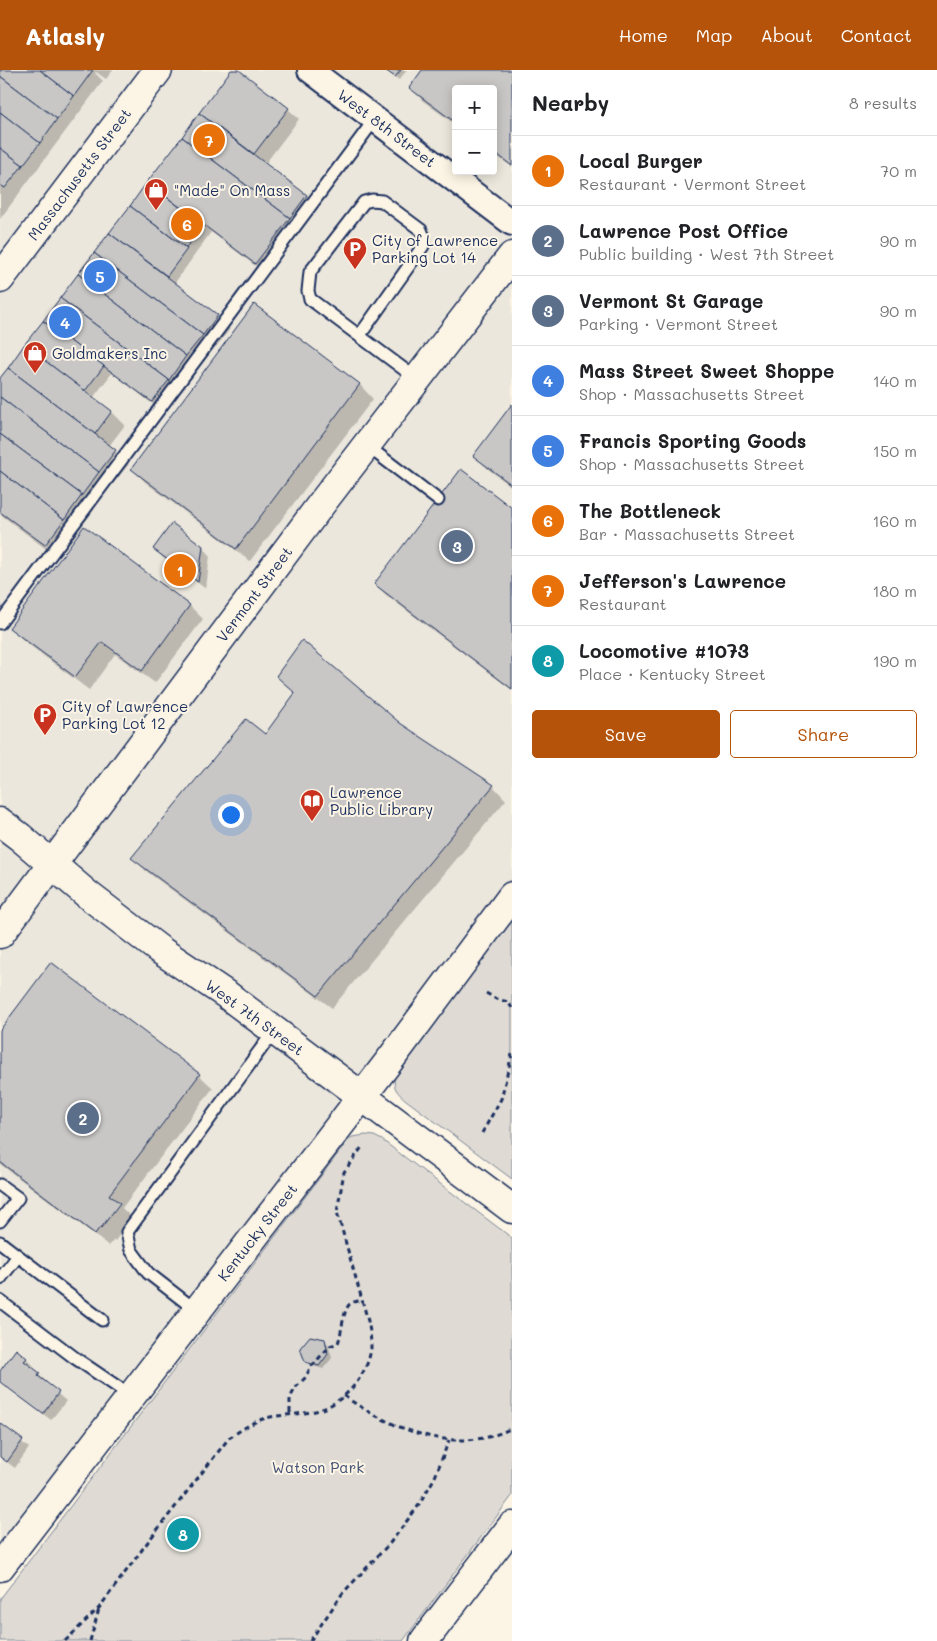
<!DOCTYPE html>
<meta charset="utf-8">
<style>
body{margin:0;font-family:Mali,sans-serif;background:#f6f6f6;color:#202124}
.controls{position:absolute;right:15px;top:15px;display:grid;overflow:hidden;border-radius:5px;box-shadow:0 2px 12px #0003}
.controls button{width:45px;height:45px;display:grid;place-items:center;padding:0;border:0;border-bottom:1px solid #e0e0e0;background:#fff;color:#202124;font:25px sans-serif}
.you{position:absolute;left:230px;top:744px;width:18px;height:18px;margin:-12px;border:4px solid #fff;border-radius:50%;background:#1a73e8;box-shadow:0 0 0 8px #1a73e833}
.badge{display:grid;place-items:center;width:32px;height:32px;border-radius:50%;background:#b45309;color:#fff;font-size:16px;font-weight:700}
.pin{position:absolute;translate:-50% -50%;border:2px solid #fff;box-shadow:0 1px 5px #0006}
.list{margin:0;padding:0;list-style:none}
h2{display:flex;justify-content:space-between;align-items:center;height:65px;margin:0;padding:0 20px;font-size:21px}
h2 small{font-size:16px;font-weight:400;color:#757577}
.list li{display:grid;grid-template-columns:32px 1fr auto;gap:15px;align-items:center;box-sizing:border-box;height:70px;padding:0 20px;border-top:1px solid #e0e0e0}
.list b{display:block;font-size:19px;white-space:nowrap}
.list p{margin:0;font-size:16px;white-space:nowrap;color:#757577}
.list em{font-size:16px;font-style:normal;color:#757577}
.actions{display:flex;gap:10px;padding:15px 20px}
.actions a{flex:1;padding:11px 0;border:1px solid #b45309;border-radius:5px;text-align:center;font-size:18px;color:#b45309}
.actions .main{background:#b45309;color:#fff}
.map{position:relative;flex:none;width:512px;height:1571px;overflow:hidden}
header{display:flex;align-items:center;gap:30px;box-sizing:border-box;height:70px;padding:0 25px;background:#b45309;color:#fff}
header strong{font-size:24px}
nav{display:flex;gap:28px;margin-inline-start:auto;font-size:18px}
main{display:flex}
aside{flex:1;background:#fff}
.map>svg:first-child{display:block}
.built{fill:#ece7dc;fill-rule:evenodd}
.green{fill:#dfdbd4;stroke:#7d8599}
.shadow{fill:#0003}
.building{fill:#c8c7c6;stroke:#1b2f5e}
.lines{fill:none;stroke-linecap:round;stroke-linejoin:round}
.lane-casing{stroke:#1b2f5e;stroke-width:15}
.street-casing{stroke:#1b2f5e;stroke-width:28}
.secondary-casing{stroke:#1b2f5e;stroke-width:31}
.path{stroke:#1b2f5e;stroke-width:3;stroke-dasharray:5 4;stroke-linecap:butt}
.lane{stroke:#fcf5e5;stroke-width:11}
.street{stroke:#fcf5e5;stroke-width:24}
.secondary{stroke:#fcf5e5;stroke-width:28}
.labels{text-anchor:middle;dominant-baseline:central;stroke-width:4;stroke-linejoin:round;paint-order:stroke}
.street-label{font-size:15px;fill:#1b2f5e;stroke:#fcf5e5}
.poi-label{font-size:15px;fill:#1b2f5e;stroke:#fcf5e5;text-anchor:start}
.park-label{font-size:15px;fill:#425176;stroke:#fcf5e5}
</style>
<header>
<strong>Atlasly</strong>
<nav><a>Home</a><a>Map</a><a>About</a><a>Contact</a></nav>
</header>
<main>
<div class="map">
<svg width="512" height="1571" viewBox="0 0 512 1571">
<rect width="100%" height="100%" fill="#fcf5e5"/>
<filter id="ink" filterUnits="userSpaceOnUse"><feTurbulence type="fractalNoise" baseFrequency=".02" numOctaves="2"/><feDisplacementMap in="SourceGraphic" scale="10" xChannelSelector="R" yChannelSelector="G"/><feConvolveMatrix kernelMatrix="1 2 1 2 8 2 1 2 1" color-interpolation-filters="sRGB"/></filter>
<g filter="url(#ink)">
<path class="built" d="M0,0H512V826L0,1497ZM456,19H493V101H456Z"/>
<g class="green">
<path d="M512,851V1109L406,1030C398,1023 392,1018 395,1007Z"/>
<polygon points="366,1065 374,1066 382,1070 512,1168 512,1426 403,1571 0,1571 0,1529 346,1073 352,1067"/>
</g>
<g class="shadow">
<polygon points="0,0 113,0 106,9 96,2 95,3 103,11 0,149"/>
<polygon points="233,0 237,0 288,39 299,49 265,94 307,125 317,136 266,204 211,162 174,214 217,246 230,259 216,277 214,275 163,342 112,303 93,328 112,342 125,355 109,376 129,394 113,414 110,412 92,437 94,440 58,488 0,444 0,310"/>
<polygon points="386,0 407,0 399,10"/>
<polygon points="423,0 512,0 512,97 493,83 493,19 456,19 456,55 423,31 410,17"/>
<polygon points="255,236 360,315 373,329 250,491 145,412 132,399"/>
<polygon points="512,336 512,417 488,399 475,386"/>
<polygon points="512,440 512,620 386,525 375,514"/>
<polygon points="84,458 190,536 203,549 155,613 115,584 89,620 24,571 11,558"/>
<polygon points="203,477 210,485 206,519 162,487 155,479"/>
<polygon points="277,606 399,654 493,716 506,730 332,938 146,801 133,788 265,666 296,624"/>
<polygon points="51,894 199,1005 213,1018 122,1138 132,1148 115,1171 114,1170 109,1176 0,1094 0,962"/>
<polygon points="324,1270 328,1274 332,1288 323,1299 310,1295 306,1291"/>
<polygon points="26,1288 34,1296 32,1299 47,1312 45,1313 66,1331 51,1350 0,1311 0,1303"/>
<polygon points="0,1355 29,1378 15,1398 0,1387"/>
</g>
<g class="building">
<polygon points="0,0 40,0 74,26 57,49 0,6"/>
<polygon points="40,0 93,0 74,26"/>
<polygon points="231,0 239,0 289,38 254,84 199,43"/>
<polygon points="385,0 401,0 395,7"/>
<polygon points="422,0 512,0 512,96 493,81 493,19 456,19 456,53 409,18"/>
<polygon points="0,6 57,49 40,73 0,42"/>
<polygon points="0,42 40,73 23,95 0,78"/>
<polygon points="199,43 307,125 290,148 182,67"/>
<polygon points="182,67 290,148 255,194 147,112"/>
<polygon points="0,78 23,95 5,118 0,115"/>
<polygon points="147,112 203,155 186,178 130,136"/>
<polygon points="130,136 187,179 167,206 109,163"/>
<polygon points="109,163 218,245 203,265 94,183"/>
<polygon points="94,183 203,265 186,286 78,204"/>
<polygon points="78,204 186,286 169,310 60,228"/>
<polygon points="60,228 169,310 152,332 43,251"/>
<polygon points="254,234 360,314 236,479 131,399"/>
<polygon points="43,251 104,296 85,321 24,275"/>
<polygon points="24,275 112,341 95,364 8,298"/>
<polygon points="8,298 116,380 99,402 0,327 0,308"/>
<polygon points="0,327 99,402 82,425 0,364"/>
<polygon points="512,334 512,415 473,386"/>
<polygon points="0,364 82,425 64,450 0,401"/>
<polygon points="461,399 512,438 512,619 374,514"/>
<polygon points="0,401 64,450 45,475 0,442"/>
<polygon points="172,453 203,476 198,512 153,479"/>
<polygon points="84,456 190,535 142,601 102,572 75,607 9,558"/>
<polygon points="302,570 400,653 494,715 318,926 131,788 246,649 265,664 295,623 276,606"/>
<polygon points="51,892 200,1004 109,1125 120,1133 101,1158 100,1157 95,1164 0,1092 0,960"/>
<polygon points="310,1266 325,1269 328,1284 319,1296 305,1292 300,1278"/>
<polygon points="16,1279 27,1288 24,1291 40,1303 38,1306 59,1322 43,1344 0,1312 0,1301"/>
<polygon points="0,1353 23,1370 7,1392 0,1387"/>
</g>
<g class="lines">
<g class="lane-casing">
<g id="lane">
<polyline points="360,265 423,176 424,167 421,160 382,131 372,130 364,132 310,202 308,221 310,229 417,309"/>
<polyline points="366,375 438,430"/>
<polyline points="0,553 375,49"/>
<polyline points="0,1115 18,1128 0,1151"/>
<polyline points="0,1172 102,1250"/>
<polyline points="0,1209 18,1186"/>
<polyline points="0,1231 75,1288 131,1326"/>
<polyline points="197,1241 148,1203 131,1180 127,1162 274,961"/>
</g>
</g>
<g class="street-casing">
<polyline id="street" points="310,0 512,153"/>
</g>
<g class="secondary-casing">
<g id="secondary">
<polyline points="0,209 158,0"/>
<polyline points="0,752 20,767 88,825 160,880 227,925 512,1139"/>
<polyline points="0,864 322,433 512,186"/>
<polyline points="0,1497 390,990 512,826"/>
<polyline points="424,1571 512,1456"/>
</g>
</g>
<g class="path">
<polyline points="486,923 496,929 508,932 512,938"/>
<polyline points="482,1063 501,1029 512,984"/>
<path d="M344,1326C392,1359 455,1387 512,1358"/>
<path d="M290,1343V1328L296,1317L306,1307L310,1298L330,1276L338,1273C342,1263 343,1239 350,1234C352,1232 358,1231 361,1230"/>
<path d="M65,1571L99,1538L147,1473L229,1368C241,1360 252,1352 266,1348C283,1344 302,1345 319,1340C345,1332 368,1305 371,1278C371,1269 370,1260 368,1251L337,1142L344,1102L362,1077"/>
<polyline points="90,1571 99,1539"/>
<polyline points="310,1571 342,1524 390,1473 419,1435 435,1407 449,1370"/>
</g>
<use href="#lane" class="lane"/>
<use href="#street" class="street"/>
<use href="#secondary" class="secondary"/>
</g>
</g>
<defs>
<g id="shop-pin" transform="scale(1.25)"><path d="M0 17L-7.5 6A9.5 9.5 0 1 1 7.5 6Z" fill="#c8321e" stroke="#fcf5e5"/><path d="M-5-2.5h2.3a2.7 3.5 0 0 1 5.4 0H5L5.5 6h-11ZM-1.5-2.5h3a1.5 2.3 0 0 0-3 0Z" fill="#fff"/></g>
<g id="parking-pin" transform="scale(1.25)"><path d="M0 17L-7.5 6A9.5 9.5 0 1 1 7.5 6Z" fill="#c8321e" stroke="#fcf5e5"/><path d="M-3.5-5.5H1a3.5 3.5 0 0 1 0 7H-1V5.5H-3.5ZM-1-3.4V-.6H.8a1.4 1.4 0 0 0 0-2.8Z" fill="#fff"/></g>
<g id="library-pin" transform="scale(1.25)"><path d="M0 17L-7.5 6A9.5 9.5 0 1 1 7.5 6Z" fill="#c8321e" stroke="#fcf5e5"/><path d="M-6-4Q-3-5.5-.7-3.5V5Q-3 3-6 4ZM6-4Q3-5.5 .7-3.5V5Q3 3 6 4Z" fill="#fff"/></g>
</defs>
<g fill-rule="evenodd">
<use href="#shop-pin" x="156" y="120"/>
<use href="#parking-pin" x="355" y="179"/>
<use href="#shop-pin" x="35" y="283"/>
<use href="#parking-pin" x="45" y="645"/>
<use href="#library-pin" x="312" y="731"/>
</g>
<g class="labels">
<g class="street-label">
<text transform="translate(387 58) rotate(37)">West 8th Street</text>
<text transform="translate(79 104) rotate(-53)">Massachusetts Street</text>
<text transform="translate(254 524) rotate(-53)">Vermont Street</text>
<text transform="translate(255 947) rotate(36)">West 7th Street</text>
<text transform="translate(257 1162) rotate(-52)">Kentucky Street</text>
</g>
<g class="poi-label">
<text x="174" y="120">"Made" On Mass</text>
<text x="372" y="170">City of Lawrence<tspan x="372" dy="17">Parking Lot 14</tspan></text>
<text x="52" y="283">Goldmakers Inc</text>
<text x="62" y="636">City of Lawrence<tspan x="62" dy="17">Parking Lot 12</tspan></text>
<text x="330" y="722">Lawrence<tspan x="330" dy="17">Public Library</tspan></text>
</g>
<g class="park-label">
<text x="318" y="1397">Watson Park</text>
</g>
</g>
</svg>
<div class="controls">
<button>+</button>
<button>−</button>
</div>
<div class="you"></div>
<div class="pin badge" style="left:180px;top:500px;background:#e8710a">1</div>
<div class="pin badge" style="left:83px;top:1048px;background:#5c6f8a">2</div>
<div class="pin badge" style="left:457px;top:476px;background:#5c6f8a">3</div>
<div class="pin badge" style="left:65px;top:252px;background:#3f7fe0">4</div>
<div class="pin badge" style="left:100px;top:206px;background:#3f7fe0">5</div>
<div class="pin badge" style="left:187px;top:154px;background:#e8710a">6</div>
<div class="pin badge" style="left:209px;top:70px;background:#e8710a">7</div>
<div class="pin badge" style="left:183px;top:1464px;background:#0f9aa8">8</div>
</div>
<aside>
<h2>Nearby<small>8 results</small></h2>
<ul class="list">
<li><span class="badge" style="background:#e8710a">1</span><div><b>Local Burger</b><p>Restaurant · Vermont Street</p></div><em>70 m</em></li>
<li><span class="badge" style="background:#5c6f8a">2</span><div><b>Lawrence Post Office</b><p>Public building · West 7th Street</p></div><em>90 m</em></li>
<li><span class="badge" style="background:#5c6f8a">3</span><div><b>Vermont St Garage</b><p>Parking · Vermont Street</p></div><em>90 m</em></li>
<li><span class="badge" style="background:#3f7fe0">4</span><div><b>Mass Street Sweet Shoppe</b><p>Shop · Massachusetts Street</p></div><em>140 m</em></li>
<li><span class="badge" style="background:#3f7fe0">5</span><div><b>Francis Sporting Goods</b><p>Shop · Massachusetts Street</p></div><em>150 m</em></li>
<li><span class="badge" style="background:#e8710a">6</span><div><b>The Bottleneck</b><p>Bar · Massachusetts Street</p></div><em>160 m</em></li>
<li><span class="badge" style="background:#e8710a">7</span><div><b>Jefferson's Lawrence</b><p>Restaurant</p></div><em>180 m</em></li>
<li><span class="badge" style="background:#0f9aa8">8</span><div><b>Locomotive #1073</b><p>Place · Kentucky Street</p></div><em>190 m</em></li>
</ul>
<div class="actions"><a class="main">Save</a><a>Share</a></div>
</aside>
</main>
